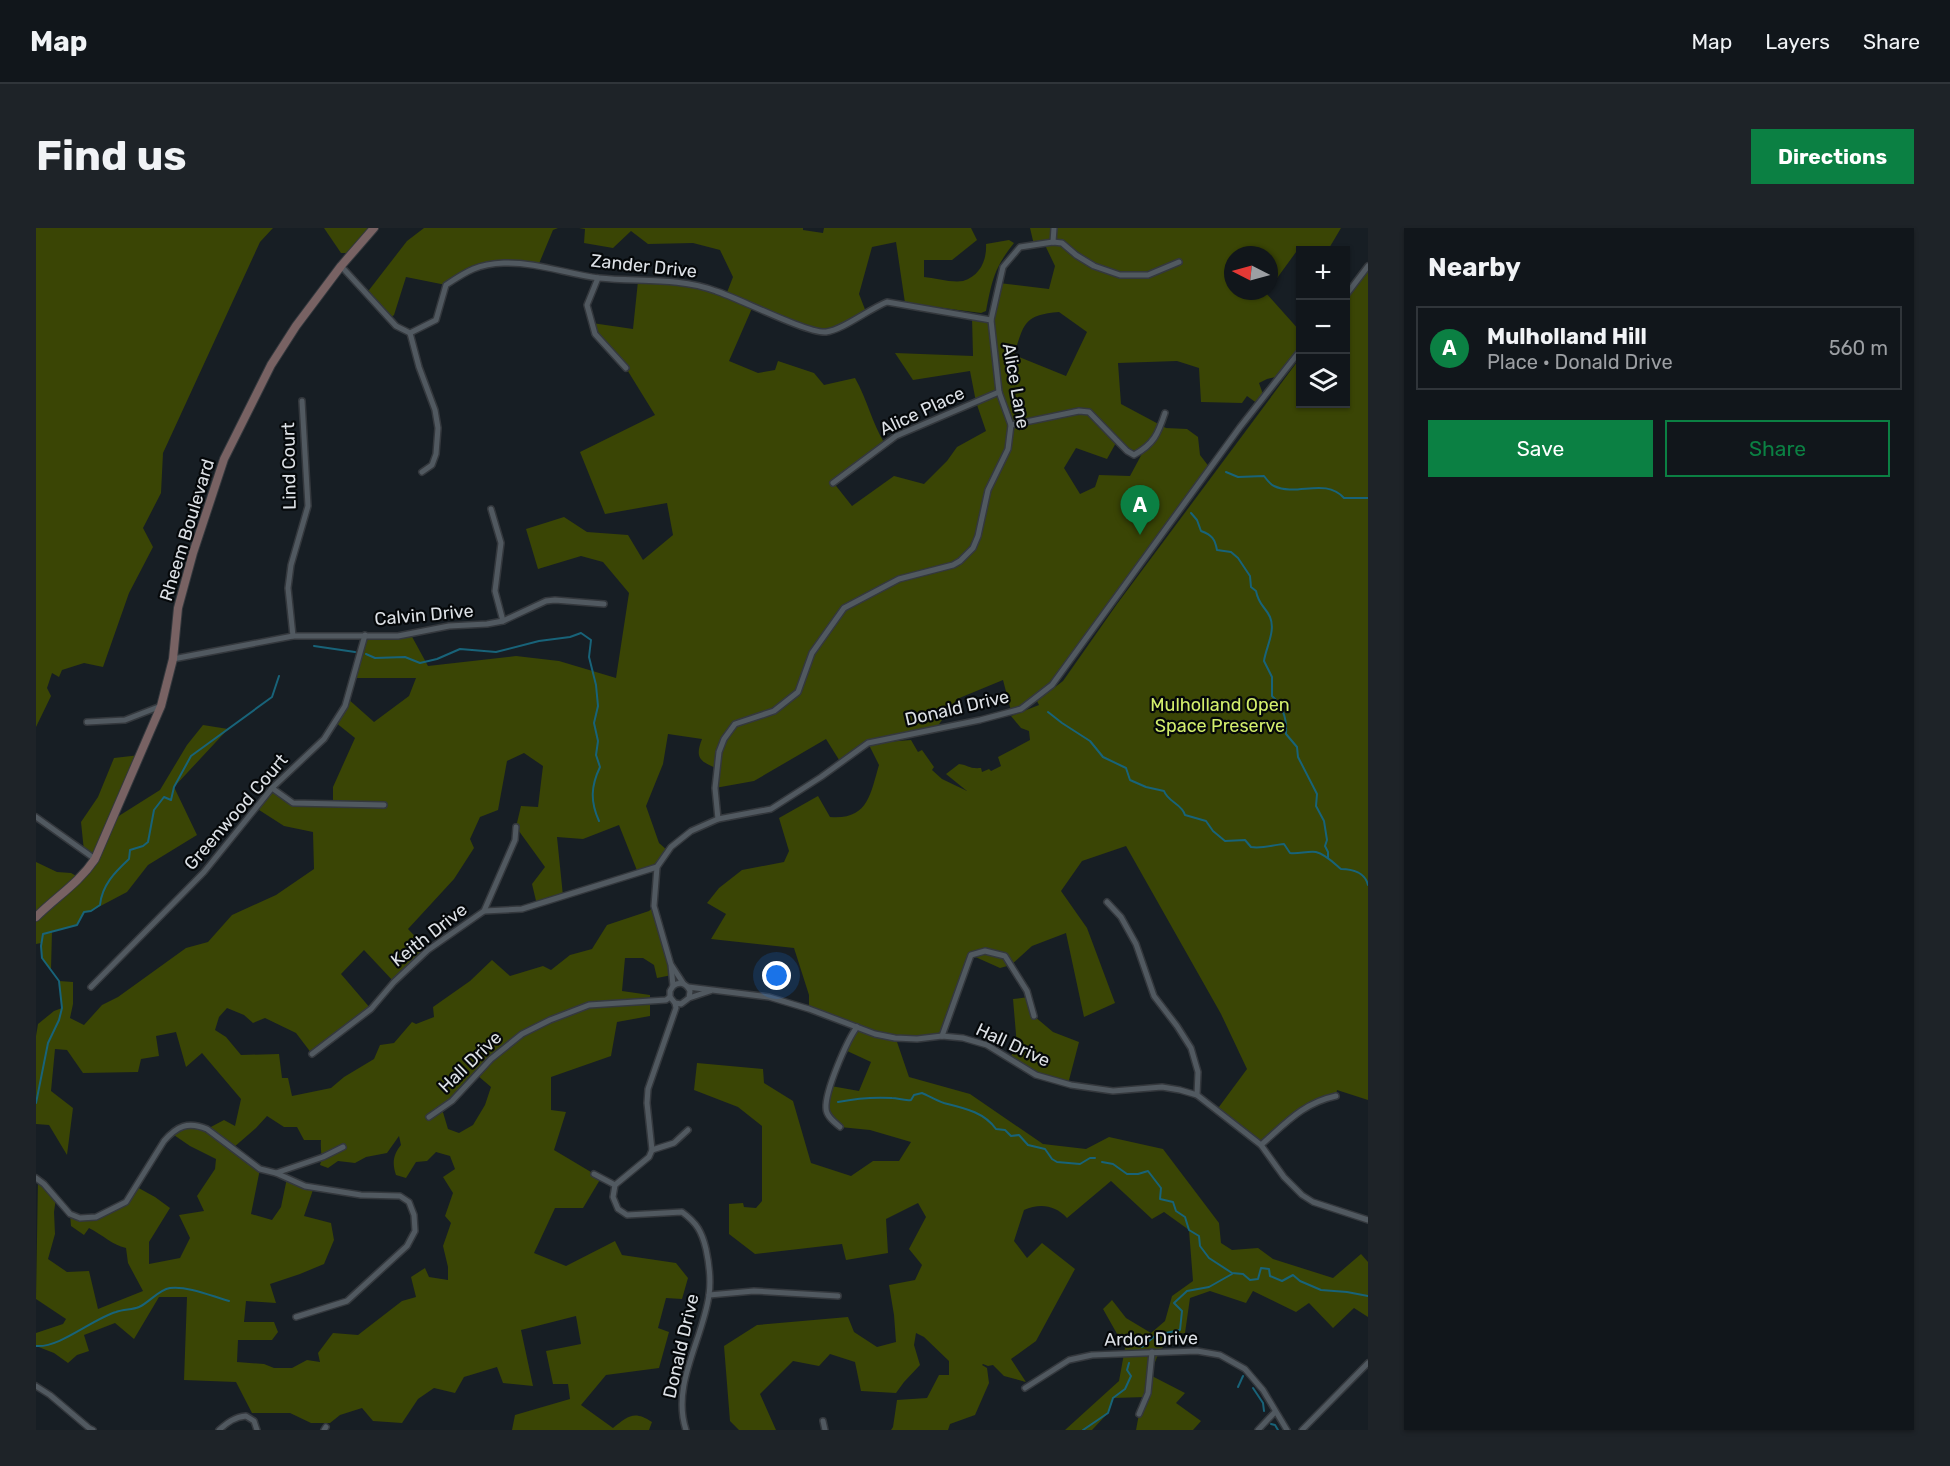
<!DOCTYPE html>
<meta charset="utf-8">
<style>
body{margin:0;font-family:Rubik,sans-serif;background:#1e2328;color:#f1f3f6}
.controls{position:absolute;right:18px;top:18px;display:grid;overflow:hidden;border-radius:0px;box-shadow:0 2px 4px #0004}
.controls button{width:54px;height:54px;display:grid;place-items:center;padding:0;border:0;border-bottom:2px solid #30353a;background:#11161b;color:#f1f3f6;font:30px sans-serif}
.compass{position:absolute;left:1188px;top:18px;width:54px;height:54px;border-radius:50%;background:#11161b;box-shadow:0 2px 4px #0004;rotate:276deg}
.you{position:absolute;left:741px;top:748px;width:21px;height:21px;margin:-15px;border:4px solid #fff;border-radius:50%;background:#1a73e8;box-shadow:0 0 0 9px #1a73e833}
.badge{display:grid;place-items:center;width:39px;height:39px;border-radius:50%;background:#0b8043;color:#fff;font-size:20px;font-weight:700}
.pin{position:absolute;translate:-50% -50px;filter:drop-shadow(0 2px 3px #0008)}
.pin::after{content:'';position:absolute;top:32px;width:21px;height:18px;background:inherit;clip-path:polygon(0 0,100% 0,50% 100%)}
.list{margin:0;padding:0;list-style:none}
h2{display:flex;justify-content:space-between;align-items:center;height:78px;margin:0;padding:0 24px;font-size:26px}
h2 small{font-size:20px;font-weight:400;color:#9c9fa3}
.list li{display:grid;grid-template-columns:39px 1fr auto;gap:18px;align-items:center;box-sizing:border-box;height:84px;margin:0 12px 12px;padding:0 12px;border:2px solid #30353a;border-radius:0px}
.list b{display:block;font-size:22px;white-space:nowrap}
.list p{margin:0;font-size:20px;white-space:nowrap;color:#9c9fa3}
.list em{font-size:20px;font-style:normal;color:#9c9fa3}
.actions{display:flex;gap:12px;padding:18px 24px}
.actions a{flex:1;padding:14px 0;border:2px solid #0b8043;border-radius:0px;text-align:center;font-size:21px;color:#0b8043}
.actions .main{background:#0b8043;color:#fff}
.icon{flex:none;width:33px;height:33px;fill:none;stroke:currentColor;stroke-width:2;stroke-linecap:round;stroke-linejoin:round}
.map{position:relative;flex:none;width:1332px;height:1202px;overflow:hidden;border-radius:0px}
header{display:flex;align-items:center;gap:36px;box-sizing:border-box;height:84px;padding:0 30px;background:#11161b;border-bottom:2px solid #30353a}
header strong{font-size:28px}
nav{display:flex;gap:33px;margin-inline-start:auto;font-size:21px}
.intro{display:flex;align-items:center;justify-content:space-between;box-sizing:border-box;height:144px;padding:0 36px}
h1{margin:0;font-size:42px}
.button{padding:15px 27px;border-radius:0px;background:#0b8043;color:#fff;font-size:21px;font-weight:700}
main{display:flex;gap:36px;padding:0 36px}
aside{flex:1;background:#11161b;border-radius:0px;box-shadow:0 2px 4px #0004}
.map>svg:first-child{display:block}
.green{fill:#3a4505;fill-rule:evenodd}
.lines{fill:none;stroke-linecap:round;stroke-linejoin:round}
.stream{stroke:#186379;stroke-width:2}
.street-casing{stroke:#34383d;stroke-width:8}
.secondary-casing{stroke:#34383d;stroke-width:10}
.street{stroke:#515960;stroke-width:5}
.secondary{stroke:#786263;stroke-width:8}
.labels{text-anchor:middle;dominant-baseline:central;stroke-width:4.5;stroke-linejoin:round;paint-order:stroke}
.street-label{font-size:18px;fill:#dde1e6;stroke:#05080a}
.park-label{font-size:18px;fill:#d3ee6c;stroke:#05080a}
</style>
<header>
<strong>Map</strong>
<nav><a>Map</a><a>Layers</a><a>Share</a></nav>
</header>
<div class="intro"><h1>Find us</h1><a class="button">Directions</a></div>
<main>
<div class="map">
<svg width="1332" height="1202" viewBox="0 0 1332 1202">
<rect width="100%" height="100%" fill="#171e24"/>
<g class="green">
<polygon points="0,0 237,0 224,14 127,225 125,265 107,300 117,319 93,365 67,439 48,435 26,442 23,449 16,445 11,460 15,468 0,499"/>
<polygon points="288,0 338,0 316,25 305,25"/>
<polygon points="388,0 522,0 517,2 502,38 468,35 437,40 410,57 370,49 358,87 353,91 330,66 371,13"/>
<path d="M543,0H767V2L787,5L788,0H935L941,12L916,32H888V49C899,50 916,55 927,53C944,48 951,32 950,16L973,12L978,15C958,40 956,53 950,83L945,85L869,75L860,14L836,19L823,66L830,84L789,104L717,78L693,133L722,145L739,142L742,133L778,145L788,157L819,150C831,171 836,195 849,216L797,254L816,278L858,248L888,256L911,233L921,219L950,203L940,174L934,143L877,152L859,125L937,128L936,89L955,92L963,55L1013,61L1019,38L1008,15L998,17L994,0H1305L1292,22L1263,20L1233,61V27H1197V63H1232L1230,65L1264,103V123L1244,148L1231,151L1223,155L1228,169L1222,176L1211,168L1206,175L1165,174L1163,140L1141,133L1082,135L1085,176L1130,200L1151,201L1162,209L1164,227L1174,240L1016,457L985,481L975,483L967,452L921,471L901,499L838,515L875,512L882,524L886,522L898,539L896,542L906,551L931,563L910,546L923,536C933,537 932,541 945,540L946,544L953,541L955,543L965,538L962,529L994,512L993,503L985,500L975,488L1003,477L1001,473L1027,453L1081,376L1264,130V176H1310V72L1332,43V872L1301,862L1300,868L1283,871L1225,917L1180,883L1211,841L1185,786L1090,618L1046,633L1025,663L1051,700L1079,775L1048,789L1030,705L996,718L975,737L964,740L935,727L906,808L860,811L873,849L934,866L1007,916L1050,921L1073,909L1127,921L1183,995L1185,1015L1196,1022L1222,1020L1237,1031L1297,1050L1325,1026L1332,1034V1089L1318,1080L1297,1100L1273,1075L1260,1084L1217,1063L1210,1075L1174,1063L1154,1070L1149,1105L1136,1107L1123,1124L1114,1147L1149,1165L1140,1175L1165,1193L1157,1202H1100L1103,1186L1110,1169L1077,1170L1072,1185L1056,1202H1029L1083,1153L1089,1120L1067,1081L1076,1072L1090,1090L1115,1105L1129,1093L1136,1068L1157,1053L1153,1002L1128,984L1116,991L1075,953L1031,990C1019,977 1004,975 988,982L978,1013L991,1030L1006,1015L1039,1041L1000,1113L975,1131L990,1154L968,1148L957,1137L952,1138L947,1136L946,1137L951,1140L953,1155L939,1187L914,1196L912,1202H855L857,1199L861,1172L891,1170L903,1147H913V1133L888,1109L880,1105L878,1117L884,1137L868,1154L860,1165L825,1163L819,1134L794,1126L783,1138L757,1133L724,1166L740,1202H703L694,1193L688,1118L721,1097L812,1089L818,1104L841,1119L860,1114L858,1087L853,1057L879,1052L886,1037L873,1021L890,989L882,975L850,991L852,1025L810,1032L806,1016L719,1026L693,1006V976L707,975L708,979L720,980L726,973V898L702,879L658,862L661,835L727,841L728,855L757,873L775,935L815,948L837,933H863L875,914L834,902L804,899L790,881L795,858L823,863L835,834L809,822L820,799L773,781V767L758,720L675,711L690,686L671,675L683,660L706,642L748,634L753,623L743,590L782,568L794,589C832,592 834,567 843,537L832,515L805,535L790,511L718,553L679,560L680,540C663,533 659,529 666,511L632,506L627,536L610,578L623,615L632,623L621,639L602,645L583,597L547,611L521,609L527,668L501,677L496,656L509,639L480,599L485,578L502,579L507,538L488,525L471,533L462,582L444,589L434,611L438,620L418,651L372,701L392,722L358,754L328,722L305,746L335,781L276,826L260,805L229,790L217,795L208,787L191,780L183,789L179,802L190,809L205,827L243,826L246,850H252L256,868L295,860L308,849L338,831L344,817L358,815L376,794L380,796L398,789L397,779L434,753L456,732L474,748L507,738L515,742L534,727L556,721L571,697L613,683L618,678L636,747L621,750L618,737L607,730H589L586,763L614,767V788L581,794L575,828L515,849V882L530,884L518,922L565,950L547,980H519L498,1025L530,1038L579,1013L586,1027L640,1035L652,1050L646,1071L630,1070L622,1100L633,1104L623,1140L570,1147L545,1177L577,1200C592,1188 598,1182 616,1194L613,1202H476L479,1187L534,1171L532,1156H517L510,1123L545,1116L540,1088L485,1102L497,1158L467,1155L461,1139L428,1149L419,1165L398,1160L382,1171L366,1195L337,1193L326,1180L304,1187L294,1195H275L254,1185H216L200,1154L148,1152L151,1069H123L98,1111L79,1095L48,1107L53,1123L41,1127L32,1135L18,1125L0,1118V1105L27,1096L30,1091L0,1071L2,951L20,970L18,984L19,1006L12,1031L31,1044L53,1043L62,1081L107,1063L92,1035L90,1020C76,1017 67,1007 53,1000L48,1007L35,998L34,986C52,994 73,986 88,974C93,971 96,963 99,958L119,969L134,980L113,1014V1036L144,1030L154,1010L143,987L168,983L161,968L179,941L180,931L154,918L135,905L151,897L171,901L188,892L199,898L205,871L166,825L150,839L140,804L120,808L123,828L105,831L102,844L47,845L31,822L19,821L15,863L37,880L31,927L13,897L0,896V808L2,796L18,783L26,780L23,753L37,754V776L34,790L48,797L66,777L82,769L150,720L172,714L196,687L240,667L278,641L277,604L248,598L220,580L236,560L257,575L297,576V559L319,510L299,494L311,470L338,494L373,468L380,450H317L329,407L374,405L392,438L480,428L523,433L580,450L593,365L567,334L545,328L502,341L490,301L528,289L551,304L592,307L607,332L637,307L631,275L569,286L544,224L619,187L590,140L559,106L556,95L597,101L602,53L655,56L690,67L697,49L684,22L657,15L612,16L595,3L577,20L548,15L549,1ZM1023,84L1051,104L1030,148L978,127C988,96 987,87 1023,84ZM1081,213L1098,227L1108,222L1094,248L1063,247L1059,259L1044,266L1028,240L1040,220L1071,231ZM441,847L455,859L449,877L437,897L423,905L412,901L406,881ZM231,888L248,899H261L268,912H285C284,921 287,928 284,937L292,940L302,933L319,935L330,929L351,925L363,908L365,917C357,927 356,935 360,947L370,950L380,934L391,933L400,924L414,928L419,941L407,949L417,965L409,988L415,995L407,1018L412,1039V1052L393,1049L389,1040L375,1049L380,1069L366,1073L322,1107L297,1105L282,1125L284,1134L271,1132L256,1140H238L228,1136L201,1134L202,1112H236L242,1104L238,1094H208L210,1073L240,1075L234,1056L264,1046L288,1036L298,1012L295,995L268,988L278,959L251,950L245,979L236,992L215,986L224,941L197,920L220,900Z"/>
<polygon points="167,497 192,501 138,559 161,607 112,637 91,664 55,683 48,684 41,697 16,703 15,742 6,730 5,715 0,716 0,634 21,644 35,645 44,650 59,631 48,623 45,594 62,569 78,530 104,527 78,591 124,562 151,517"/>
<polygon points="993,769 998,788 1017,804 1043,814 1032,856 1000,847 973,831 981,818 977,771"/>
</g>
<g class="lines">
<g class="stream">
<path d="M1190,244L1202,249L1228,248C1231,252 1235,257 1238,258C1261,269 1289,249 1308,270H1332"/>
<path d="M1155,285L1161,292L1165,303C1176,307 1179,311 1181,322L1195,324L1202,330L1214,348L1215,359L1220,363C1223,378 1229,378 1234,389C1240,403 1230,419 1228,433L1236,449V468C1247,478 1251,491 1250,506L1261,519L1262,529L1281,566L1280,578L1288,593L1291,612L1289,618L1292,624V630"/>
<polyline points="278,418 319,424"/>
<path d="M330,426L339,430L369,429L384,435L401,431L424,421L460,424L503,413L534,409L545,405L555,412L553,429L560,457L562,478L558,495L562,513L560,527L564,539C555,558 554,573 563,593"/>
<path d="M1012,484L1026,495L1054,513L1067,529L1090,540L1094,552L1110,559L1128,563C1132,574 1146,576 1149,587L1170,593L1177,603L1189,613L1209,612L1215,619C1226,621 1236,617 1248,616L1254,625C1263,626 1271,623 1280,624C1289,626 1298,635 1305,641C1317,641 1329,645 1332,657"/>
<path d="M802,874C817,871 840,869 856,870C862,870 868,873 875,872L878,867L886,865C893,868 901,873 908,875C928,880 948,884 960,901L969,902L975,908L983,907L992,917L1009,921L1016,931L1021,934L1044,936L1054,930H1059"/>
<path d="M0,875L12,815L23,792L26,780L23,753L6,730L5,718L7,706L41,697L48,684L55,683L64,677C66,657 79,644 93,631L94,622L107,618L112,614L118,582L128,569L135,572L138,559L155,528L236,469L243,448"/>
<polyline points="1066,934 1077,936 1091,946 1102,946 1112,943 1125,960 1124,971 1137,974 1140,983 1149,989 1153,1002 1163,1008 1164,1018 1173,1030 1196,1045 1207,1046 1214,1052 1222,1051 1225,1040 1233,1041 1234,1048 1246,1053 1257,1047 1264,1053 1285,1062 1311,1064 1332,1068"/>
<path d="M0,1118C24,1120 56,1091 80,1084C88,1081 96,1082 103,1079C114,1074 122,1062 134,1060C153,1058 175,1068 193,1073"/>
<polyline points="1106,1119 1120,1107 1144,1102 1146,1083 1138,1075 1151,1063 1173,1059 1196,1046"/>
<polyline points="1202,1159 1207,1148"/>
<polyline points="1217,1160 1227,1175 1228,1183"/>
<polyline points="1235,1196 1239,1197 1242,1202"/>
<polyline points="1047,1202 1072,1185 1077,1170 1089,1161 1095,1148 1091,1142 1093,1135"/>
</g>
<g class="street-casing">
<g id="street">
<polyline points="1017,14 1018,0"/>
<path d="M305,38L360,98L374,105L400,92L410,57C431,43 442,36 468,35C500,34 531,46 563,50C601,54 643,49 680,63C702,70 772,106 790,104C807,102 833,81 851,74L955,92"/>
<polyline points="562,50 551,77 559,106 590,140"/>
<polyline points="1310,67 1332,38"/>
<polyline points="374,105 383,139 399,182 402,200 400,226 396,237 386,244"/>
<path d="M975,197L1043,183L1053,184L1091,223L1098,227C1118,216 1122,206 1129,185"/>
<polyline points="797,255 860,208 963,164"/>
<polyline points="455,281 465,315 459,363 467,393"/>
<polyline points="257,408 252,360 255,337 272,278 266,173"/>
<polyline points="137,431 257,408 362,408 413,398 451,396 467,393 510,373 519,372 568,376"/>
<polyline points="51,494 89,492 125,478"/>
<polyline points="236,560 257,575 348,577"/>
<polyline points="0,589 59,631"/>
<polyline points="682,591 679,560 683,524 688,511 699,496 738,483 762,464 776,425 808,380 863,351 917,337 924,333 937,320 942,308 952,262 972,221 975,197 963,164 955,92 967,39 984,19 1017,14 1026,15 1040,27 1058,38 1084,47 1112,47 1143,34"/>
<polyline points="1071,674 1085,689 1100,716 1118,768 1141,798 1155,820 1162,844 1161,867"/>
<polyline points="448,683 479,612 480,599"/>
<polyline points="636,738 647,755"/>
<polyline points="637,758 635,737 618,678 621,639 635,619 655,603 682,591 735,581 785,549 832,515 944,492 985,481 1016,457 1204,199 1264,123"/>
<polyline points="55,759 168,644 236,560 288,511 309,478 329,407"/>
<polyline points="652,759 733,769 773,781 839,806 859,810 881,811 906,808 927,810 951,817 1000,847 1035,857 1077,863 1126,859 1144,862 1161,867 1225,917 1248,949 1266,967 1277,974 1332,992"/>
<path d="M653,770L654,763C650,755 644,753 637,758L634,763V769L639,775L645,776L653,770L674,763"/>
<path d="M639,775L640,780L612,861L611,875L616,922L613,929L579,957L577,969L582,981L591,987L646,984C661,995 666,1004 670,1021C673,1035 675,1053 673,1067C667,1111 635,1157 650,1202"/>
<polyline points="906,808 935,727 949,723 969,728 991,763 998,788"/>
<polyline points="276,826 335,781 358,754 392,722 448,683 486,681 621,639"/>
<polyline points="393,889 416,873 455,831 486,806 514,792 553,777 630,772 634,769"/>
<path d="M804,899C798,894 790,888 790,880C789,863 811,812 821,799"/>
<path d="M1225,917C1250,895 1267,875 1300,868"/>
<polyline points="616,922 638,915 652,902"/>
<polyline points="240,945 287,929 307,919"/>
<polyline points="558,946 579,957"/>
<path d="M0,950L8,956L34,986L44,990L60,989L90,974L128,913C141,898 152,893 171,901L224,941L240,945L269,958L325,967L364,968L373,974L378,987L379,1003L371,1018L311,1073L260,1089"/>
<polyline points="673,1067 718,1063 802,1068"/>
<polyline points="0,1158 14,1167 53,1200 57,1202"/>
<polyline points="989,1160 1033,1132 1056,1127 1161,1123 1184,1127 1209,1141 1227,1162 1251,1202"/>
<polyline points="1103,1186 1112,1165 1116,1124"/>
<polyline points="787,1193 789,1202"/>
<path d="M183,1202C192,1194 199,1189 210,1188L218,1193L221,1202"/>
<polyline points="288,1202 290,1199"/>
<polyline points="1222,1202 1239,1184"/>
<polyline points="1266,1202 1332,1135"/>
</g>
</g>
<g class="secondary-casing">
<path id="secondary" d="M0,689C20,669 43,655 59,631L125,478L137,431L142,380L157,325L188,231L235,137L260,98L305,38L338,0"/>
</g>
<use href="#street" class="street"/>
<use href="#secondary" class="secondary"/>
</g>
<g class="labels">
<g class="street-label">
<text transform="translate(608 38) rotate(6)">Zander Drive</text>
<text transform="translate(980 158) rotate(80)">Alice Lane</text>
<text transform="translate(886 183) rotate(-25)">Alice Place</text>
<text transform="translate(253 238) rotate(-91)">Lind Court</text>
<text transform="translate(151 302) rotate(-73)">Rheem Boulevard</text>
<text transform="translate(388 387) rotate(-5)">Calvin Drive</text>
<text transform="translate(921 480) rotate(-13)">Donald Drive</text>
<text transform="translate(200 584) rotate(-49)">Greenwood Court</text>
<text transform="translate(393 707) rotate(-38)">Keith Drive</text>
<text transform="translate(977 817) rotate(25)">Hall Drive</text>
<text transform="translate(434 834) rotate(-44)">Hall Drive</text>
<text transform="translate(1115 1111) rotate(-1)">Ardor Drive</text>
<text transform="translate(645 1118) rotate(-77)">Donald Drive</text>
</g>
<g class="park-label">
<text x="1184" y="477">Mulholland Open<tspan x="1184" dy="21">Space Preserve</tspan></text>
</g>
</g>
</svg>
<div class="controls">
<button>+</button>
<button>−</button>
<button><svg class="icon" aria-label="layers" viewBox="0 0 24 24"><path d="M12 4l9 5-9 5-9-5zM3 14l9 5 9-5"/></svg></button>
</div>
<svg class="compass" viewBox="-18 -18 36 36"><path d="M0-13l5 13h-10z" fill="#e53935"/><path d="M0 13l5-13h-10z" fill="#9c9fa3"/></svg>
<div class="you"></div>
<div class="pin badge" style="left:1104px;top:307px">A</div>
</div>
<aside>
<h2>Nearby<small></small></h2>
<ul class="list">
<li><span class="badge">A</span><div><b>Mulholland Hill</b><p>Place · Donald Drive</p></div><em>560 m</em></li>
</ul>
<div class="actions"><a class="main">Save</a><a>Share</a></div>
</aside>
</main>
